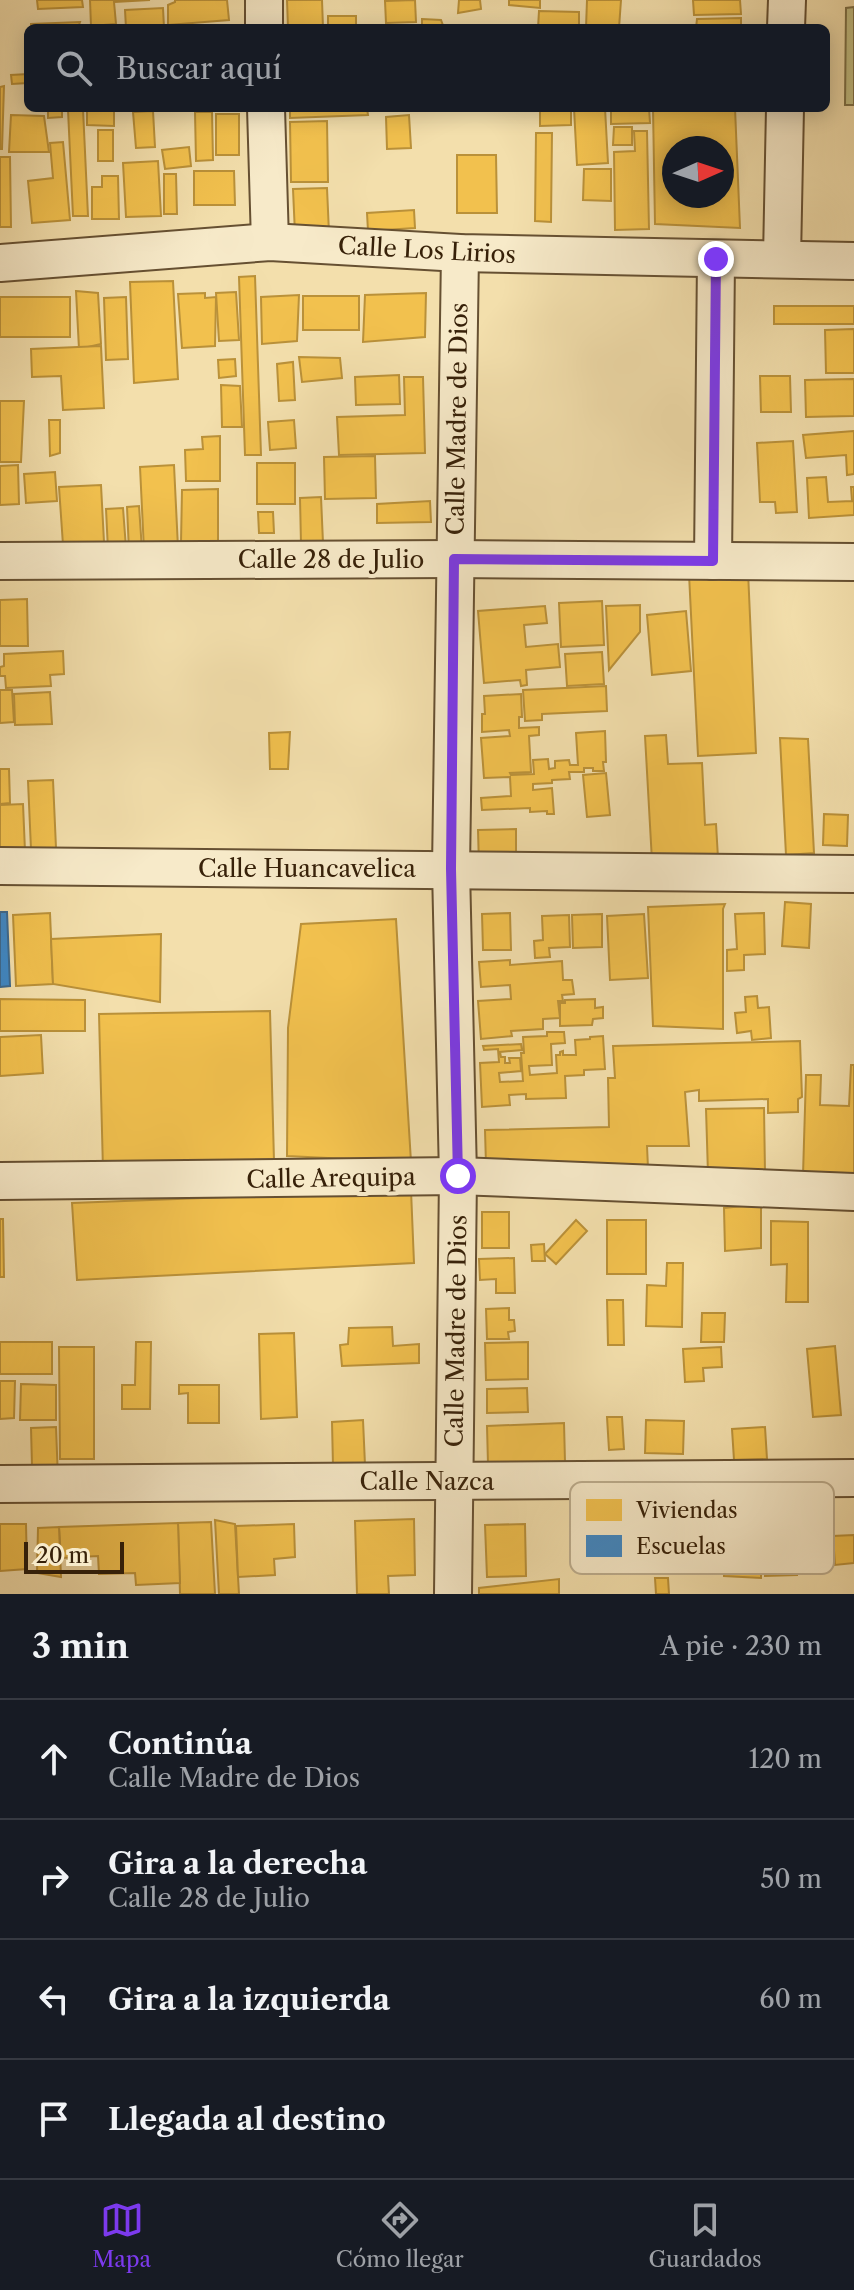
<!DOCTYPE html>
<html lang="es">
<meta charset="utf-8">
<style>
body{margin:0;font-family:"Libre Caslon Text",serif;background:#242831;color:#f1f3f6}
.compass{position:absolute;left:662px;top:136px;width:72px;height:72px;border-radius:50%;background:#171b24;box-shadow:0 4px 20px #0003;rotate:87deg}
.scale{position:absolute;left:24px;bottom:20px;width:100px;box-sizing:border-box;padding-left:8px;border:4px solid #372109;border-top:0;font-size:22px;line-height:28px;white-space:nowrap;color:#372109;-webkit-text-stroke:6px #f7eac9;paint-order:stroke}
.stop{position:absolute;width:24px;height:24px;margin:-18px;border:6px solid #7c3aed;border-radius:50%;background:#fff}
.stop.end{background:#7c3aed;border-color:#fff;box-shadow:0 2px 8px #0008}
.list{margin:0;padding:0;list-style:none}
h2{display:flex;justify-content:space-between;align-items:center;height:104px;margin:0;padding:0 32px;font-size:34px}
h2 small{font-size:26px;font-weight:400;color:#9ea1a6}
.list li{display:grid;grid-template-columns:52px 1fr auto;gap:24px;align-items:center;box-sizing:border-box;height:120px;padding:0 32px;border-top:2px solid #363941}
.list b{display:block;font-size:30px;white-space:nowrap}
.list p{margin:0;font-size:26px;white-space:nowrap;color:#9ea1a6}
.list em{font-size:26px;font-style:normal;color:#9ea1a6}
.icon{flex:none;width:44px;height:44px;fill:none;stroke:currentColor;stroke-width:2;stroke-linecap:round;stroke-linejoin:round}
.map{position:relative;flex:none;width:854px;height:1594px;overflow:hidden}
.search{position:absolute;background:#171b24;box-shadow:0 4px 20px #0003;left:24px;right:24px;top:24px;height:88px;display:flex;align-items:center;gap:20px;box-sizing:border-box;padding:0 28px;border-radius:12px;color:#9ea1a6;font-size:30px}
.sheet{height:584px;background:#171b24}
nav{display:flex;justify-content:space-around;align-items:center;box-sizing:border-box;height:112px;border-top:2px solid #363941;background:#171b24;font-size:22px;color:#9ea1a6}
nav a{display:grid;justify-items:center;gap:4px}
nav .on{color:#7c3aed}
.map>svg:first-child{display:block}
.green{fill:#c2c085;stroke:#7c7047;stroke-width:2}
.homes{fill:#f2c14e;stroke:#ba9139;stroke-width:2;fill-rule:evenodd}
.schools{fill:#3f88c5;stroke:#3d698d;stroke-width:2}
.lines{fill:none;stroke-linecap:round;stroke-linejoin:round}
.minor-casing{stroke:#665032;stroke-width:40}
.minor{stroke:#f7eac9;stroke-width:36}
.route{stroke:#7c3aed;stroke-width:10}
.labels{text-anchor:middle;dominant-baseline:central;stroke-width:8;stroke-linejoin:round;paint-order:stroke}
.street-label{font-size:24px;fill:#372109;stroke:#f7eac9}
.key{fill:#f7eac9;stroke:#bdae8f;stroke-width:2}
.key-label{font-size:22px;fill:#372109}
</style>
<div class="map">
<svg width="854" height="1594" viewBox="0 0 854 1594">
<rect width="100%" height="100%" fill="#f3dfac"/>
<filter id="stains"><feTurbulence type="fractalNoise" baseFrequency=".0025" numOctaves="4"/><feColorMatrix values="0 0 0 0 .2 0 0 0 0 .09 0 0 0 0 .02 0 0 0 .5 -.17"/></filter>
<radialGradient id="worn" r=".72"><stop offset=".6" stop-color="#630" stop-opacity="0"/><stop offset="1" stop-color="#630" stop-opacity=".3"/></radialGradient>
<polygon class="green" points="854,7 854,105 845,105 846,8"/>
<g class="homes">
<polygon points="37,0 82,0 83,7 38,9"/>
<polygon points="90,0 150,0 114,2 116,24 91,26"/>
<polygon points="175,0 227,0 229,20 168,25 168,5 175,2"/>
<polygon points="287,0 322,0 323,28 288,28"/>
<polygon points="415,0 416,22 386,23 385,1"/>
<polygon points="459,0 480,0 481,9 458,13"/>
<polygon points="509,0 540,0 540,8 509,5"/>
<polygon points="587,0 621,0 619,28 586,28"/>
<polygon points="693,0 740,0 741,14 694,15"/>
<polygon points="163,8 164,28 126,28 125,10"/>
<polygon points="539,11 579,12 579,28 538,28"/>
<rect x="328" y="16" width="28" height="12"/>
<polygon points="741,18 741,28 696,28 697,19"/>
<polygon points="422,19 441,20 444,28 422,28"/>
<polygon points="80,22 78,28 31,28 31,24"/>
<polygon points="28,74 28,83 12,84 11,75"/>
<polygon points="4,86 2,149 0,149 0,87"/>
<polygon points="48,108 62,108 62,117 48,118"/>
<polygon points="87,108 114,108 114,126 87,125"/>
<polygon points="290,108 367,108 368,115 290,118"/>
<polygon points="540,108 571,108 571,125 540,126"/>
<polygon points="574,108 605,108 608,163 577,165"/>
<polygon points="611,108 649,108 650,123 611,124"/>
<path d="M653,108H735L740,228L655,224ZM674,148H722V196H674Z"/>
<polygon points="83,109 88,216 73,216 68,110"/>
<polygon points="153,111 155,147 136,148 133,112"/>
<polygon points="195,112 212,112 213,160 196,161"/>
<rect x="216" y="114" width="23" height="41"/>
<polygon points="11,115 44,116 49,152 9,152"/>
<polygon points="409,115 411,148 387,149 386,117"/>
<polygon points="327,121 328,182 291,182 290,122"/>
<polygon points="614,127 632,127 632,145 613,145"/>
<rect x="98" y="130" width="15" height="31"/>
<polygon points="634,131 647,131 649,229 615,230 614,152 635,151"/>
<polygon points="536,133 552,133 551,222 535,221"/>
<polygon points="63,142 70,220 32,223 28,181 53,178 50,143"/>
<polygon points="189,147 191,166 165,169 162,150"/>
<polygon points="457,155 496,155 497,213 457,213"/>
<polygon points="0,157 10,157 11,227 0,227"/>
<polygon points="158,161 161,216 126,217 123,163"/>
<polygon points="584,169 611,169 611,201 583,200"/>
<polygon points="194,171 234,171 235,205 194,205"/>
<polygon points="164,174 176,174 177,214 164,214"/>
<polygon points="102,176 118,176 119,219 92,219 92,187 102,187"/>
<polygon points="327,188 329,233 295,234 293,189"/>
<polygon points="414,210 415,228 368,231 367,213"/>
<polygon points="255,276 261,455 245,455 239,277"/>
<polygon points="173,281 178,379 134,383 130,282"/>
<polygon points="76,291 98,293 101,344 79,349"/>
<polygon points="236,292 239,340 219,341 216,293"/>
<polygon points="205,293 205,298 216,297 215,346 182,348 178,294"/>
<polygon points="426,293 425,337 363,342 365,295"/>
<polygon points="299,295 297,341 262,344 261,297"/>
<rect x="303" y="296" width="56" height="34"/>
<rect x="0" y="297" width="70" height="40"/>
<polygon points="126,297 128,359 106,360 104,298"/>
<rect x="774" y="306" width="80" height="18"/>
<polygon points="854,329 854,373 826,373 825,330"/>
<polygon points="101,346 104,408 63,410 61,376 32,377 31,349"/>
<polygon points="299,357 340,358 342,378 302,382"/>
<polygon points="235,359 236,376 219,378 218,360"/>
<polygon points="293,362 295,400 279,401 277,364"/>
<polygon points="399,375 400,404 356,405 355,377"/>
<polygon points="760,376 790,376 791,412 761,412"/>
<polygon points="404,377 423,377 425,453 339,455 337,417 405,415"/>
<polygon points="854,379 854,416 806,417 805,380"/>
<polygon points="221,385 240,386 242,427 222,427"/>
<polygon points="0,401 24,401 21,462 0,462"/>
<polygon points="49,420 60,420 60,453 50,456"/>
<polygon points="294,420 296,448 270,450 268,422"/>
<polygon points="854,431 854,474 847,475 846,455 806,458 803,435"/>
<polygon points="220,436 220,481 186,481 185,450 203,449 202,437"/>
<polygon points="793,441 797,512 776,513 775,502 760,502 757,443"/>
<polygon points="375,456 376,498 325,499 324,457"/>
<rect x="257" y="463" width="38" height="41"/>
<polygon points="18,465 19,504 0,505 0,466"/>
<polygon points="174,465 178,548 144,550 140,467"/>
<polygon points="55,472 57,501 26,503 24,474"/>
<polygon points="826,477 828,502 852,501 851,487 854,487 854,515 809,518 807,478"/>
<polygon points="101,485 104,542 63,545 59,487"/>
<polygon points="218,489 218,542 181,543 182,490"/>
<polygon points="321,497 323,543 301,544 300,498"/>
<polygon points="430,501 431,522 377,523 377,504"/>
<polygon points="139,506 142,550 129,551 127,507"/>
<polygon points="123,508 126,548 108,550 106,509"/>
<polygon points="258,512 273,512 274,533 259,533"/>
<polygon points="748,571 756,753 698,756 689,574"/>
<polygon points="27,599 28,646 0,646 0,600"/>
<polygon points="602,601 604,645 561,647 559,603"/>
<polygon points="640,605 640,632 609,670 606,606"/>
<polygon points="545,606 547,623 524,625 526,647 558,644 560,667 526,670 527,685 521,686 520,680 484,683 478,611"/>
<polygon points="686,611 691,671 652,675 647,615"/>
<polygon points="63,651 64,674 50,675 51,686 6,688 5,676 0,676 0,667 4,666 4,654"/>
<polygon points="602,652 604,684 567,686 565,654"/>
<polygon points="606,686 607,711 542,714 542,720 525,721 523,690"/>
<polygon points="0,690 12,690 14,722 0,723"/>
<polygon points="50,692 52,724 15,725 14,694"/>
<polygon points="521,694 522,717 519,717 519,728 539,727 539,735 529,736 531,772 510,773 511,775 534,774 533,760 548,759 549,769 555,768 555,761 569,760 570,765 578,765 576,733 605,731 606,762 603,762 604,771 593,771 593,768 584,768 584,772 569,772 570,779 552,780 552,783 533,784 533,790 552,788 554,814 547,814 547,811 530,812 530,808 482,810 481,798 511,796 510,777 484,778 481,738 510,736 509,730 482,732 482,714 485,714 484,696"/>
<polygon points="290,732 288,769 270,769 269,733"/>
<polygon points="666,735 668,764 702,763 705,825 716,824 718,858 652,861 645,736"/>
<polygon points="780,738 808,739 814,853 786,855"/>
<polygon points="0,769 9,769 10,803 0,804"/>
<polygon points="606,773 610,815 587,817 583,775"/>
<polygon points="53,780 56,848 31,849 28,781"/>
<polygon points="23,804 25,851 0,853 0,805"/>
<polygon points="824,814 848,815 847,846 823,845"/>
<polygon points="516,829 516,865 479,866 478,830"/>
<polygon points="785,902 811,904 809,948 782,946"/>
<polygon points="725,904 723,909 723,1029 653,1026 648,907"/>
<polygon points="50,913 53,984 16,986 13,915"/>
<polygon points="510,913 511,950 483,950 482,914"/>
<polygon points="764,913 765,954 744,955 744,970 727,971 727,950 737,949 735,914"/>
<polygon points="602,914 602,947 573,948 572,915"/>
<polygon points="644,914 648,978 610,980 607,916"/>
<polygon points="569,915 570,947 549,948 550,957 535,958 534,941 543,940 542,916"/>
<polygon points="396,919 411,1162 287,1156 288,1028 301,924"/>
<polygon points="161,934 160,1002 53,984 51,939"/>
<polygon points="510,960 510,965 562,961 563,980 572,980 574,994 562,995 563,1001 558,1001 560,1018 543,1019 543,1029 511,1031 512,1036 481,1039 478,1001 511,999 510,985 481,987 479,962"/>
<polygon points="757,996 758,1008 769,1007 771,1038 752,1040 751,1031 737,1033 735,1013 746,1012 745,997"/>
<polygon points="0,999 85,1000 85,1031 0,1031"/>
<polygon points="595,999 595,1008 603,1007 603,1018 593,1019 592,1025 560,1026 560,1003 565,1003 565,1000"/>
<polygon points="270,1011 274,1161 103,1170 99,1014"/>
<polygon points="547,1032 564,1032 565,1043 551,1044 552,1065 529,1066 530,1075 557,1073 556,1055 560,1055 560,1052 563,1051 563,1055 576,1055 575,1040 590,1039 590,1037 603,1036 605,1069 584,1070 584,1075 565,1076 566,1098 526,1099 526,1094 509,1095 510,1105 482,1107 480,1063 499,1062 498,1049 484,1050 483,1046 521,1044 522,1050 500,1052 501,1057 505,1057 505,1063 510,1063 509,1058 520,1058 521,1071 499,1073 500,1082 523,1081 521,1053 524,1053 523,1037 547,1036"/>
<polygon points="41,1035 43,1073 0,1076 0,1037"/>
<polygon points="800,1041 802,1097 798,1099 798,1112 768,1113 768,1099 699,1101 699,1090 685,1092 689,1146 647,1146 648,1168 486,1165 485,1130 609,1127 608,1078 615,1078 613,1046"/>
<polygon points="851,1065 854,1065 854,1177 803,1175 806,1075 821,1075 820,1105 849,1106"/>
<polygon points="764,1108 765,1173 708,1174 706,1109"/>
<polygon points="411,1190 414,1263 77,1280 72,1203"/>
<polygon points="761,1204 761,1248 725,1251 724,1208"/>
<rect x="482" y="1212" width="27" height="36"/>
<polygon points="0,1219 3,1219 4,1277 0,1277"/>
<polygon points="576,1220 587,1231 556,1264 545,1254"/>
<rect x="607" y="1220" width="39" height="54"/>
<polygon points="771,1221 808,1222 808,1302 786,1302 787,1264 771,1265"/>
<polygon points="544,1244 545,1261 532,1261 531,1245"/>
<polygon points="514,1258 515,1293 496,1293 496,1279 480,1280 479,1259"/>
<polygon points="667,1263 683,1263 682,1327 646,1326 647,1285 666,1286"/>
<polygon points="607,1300 623,1300 624,1345 608,1345"/>
<polygon points="509,1308 509,1320 514,1320 515,1331 508,1332 509,1339 487,1339 486,1309"/>
<polygon points="702,1313 725,1313 724,1342 701,1342"/>
<polygon points="392,1327 393,1346 419,1344 419,1363 342,1366 340,1345 348,1344 349,1328"/>
<polygon points="294,1333 297,1417 261,1419 259,1334"/>
<rect x="0" y="1342" width="52" height="32"/>
<polygon points="136,1342 151,1342 150,1409 122,1409 122,1385 135,1385"/>
<polygon points="528,1342 528,1379 486,1380 485,1343"/>
<polygon points="835,1346 841,1415 813,1417 807,1349"/>
<polygon points="59,1347 94,1347 94,1459 60,1459"/>
<polygon points="721,1347 722,1367 703,1368 704,1381 685,1382 683,1349"/>
<polygon points="0,1381 15,1381 14,1418 0,1419"/>
<polygon points="21,1384 56,1385 56,1420 20,1420"/>
<polygon points="179,1385 219,1385 219,1423 188,1423 188,1393 179,1394"/>
<polygon points="527,1388 528,1412 487,1413 487,1389"/>
<polygon points="607,1417 622,1417 624,1449 609,1450"/>
<polygon points="363,1420 365,1465 333,1466 332,1422"/>
<polygon points="646,1420 684,1421 683,1454 645,1453"/>
<polygon points="564,1423 565,1462 488,1464 487,1426"/>
<polygon points="56,1427 58,1479 32,1466 31,1428"/>
<polygon points="765,1427 767,1459 734,1460 732,1429"/>
<polygon points="414,1519 415,1575 388,1576 389,1594 357,1594 355,1521"/>
<polygon points="215,1520 235,1524 239,1594 219,1594"/>
<polygon points="211,1522 215,1594 180,1594 178,1523"/>
<polygon points="178,1523 180,1583 136,1585 135,1573 99,1574 98,1556 61,1558 59,1527"/>
<polygon points="0,1524 26,1524 27,1569 0,1571"/>
<polygon points="294,1524 295,1557 274,1559 275,1575 238,1577 236,1526"/>
<polygon points="525,1524 526,1576 487,1577 485,1525"/>
<polygon points="726,1526 762,1528 761,1578 724,1576"/>
<polygon points="59,1527 61,1577 37,1573 38,1528"/>
<polygon points="854,1535 854,1563 835,1565 833,1536"/>
<polygon points="797,1559 797,1575 765,1576 765,1560"/>
<polygon points="655,1578 668,1578 669,1594 656,1594"/>
<polygon points="559,1579 559,1594 479,1594 479,1588"/>
</g>
<polygon class="schools" points="0,912 7,912 10,986 0,987"/>
<g class="lines">
<g class="minor-casing">
<g id="minor">
<polyline points="264,0 264,28"/>
<polyline points="786,28 787,0"/>
<polyline points="266,108 270,242"/>
<polyline points="782,258 785,108"/>
<polyline points="0,263 270,242 460,253 854,261"/>
<polyline points="0,561 454,559 854,562"/>
<polyline points="713,561 716,259"/>
<polyline points="0,866 854,874"/>
<polyline points="0,1181 458,1176 854,1192"/>
<polyline points="0,1484 854,1478"/>
<polyline points="453,1594 458,1176 451,869 460,253"/>
</g>
</g>
<use href="#minor" class="minor"/>
</g>
<g class="lines">
<polyline class="route" points="458,1176 451,869 454,559 713,561 716,259"/>
</g>
<g class="labels">
<g class="street-label">
<text transform="translate(427 250) rotate(3)">Calle Los Lirios</text>
<text transform="translate(457 419) rotate(-89)">Calle Madre de Dios</text>
<text x="331" y="559">Calle 28 de Julio</text>
<text x="307" y="868">Calle Huancavelica</text>
<text transform="translate(331 1178) rotate(-1)">Calle Arequipa</text>
<text transform="translate(456 1331) rotate(-89)">Calle Madre de Dios</text>
<text x="427" y="1481">Calle Nazca</text>
</g>
</g>
<rect x="570" y="1482" width="264" height="92" rx="12" class="key"/>
<rect x="586" y="1499" width="36" height="22" fill="#f2c14e"/>
<rect x="586" y="1535" width="36" height="22" fill="#3f88c5"/>
<g class="key-label">
<text x="636" y="1518">Viviendas</text>
<text x="636" y="1554">Escuelas</text>
</g>
<rect width="100%" height="100%" filter="url(#stains)"/>
<rect width="100%" height="100%" fill="url(#worn)"/>
</svg>
<svg class="compass" viewBox="-18 -18 36 36"><path d="M0-13l5 13h-10z" fill="#e53935"/><path d="M0 13l5-13h-10z" fill="#9ea1a6"/></svg>
<div class="scale">20 m</div>
<div class="stop" style="left:458px;top:1176px"></div>
<div class="stop end" style="left:716px;top:259px"></div>
<div class="search"><svg class="icon" aria-label="search" viewBox="0 0 24 24"><circle cx="10" cy="10" r="6"/><path d="M15 15l6 6"/></svg>Buscar aquí</div>
</div>
<section class="sheet">
<h2>3 min<small>A pie · 230 m</small></h2>
<ul class="list">
<li><svg class="icon" aria-label="ahead" viewBox="0 0 24 24"><path d="M12 20V5M6 11l6-6 6 6"/></svg><div><b>Continúa</b><p>Calle Madre de Dios</p></div><em>120 m</em></li>
<li><svg class="icon" aria-label="right" viewBox="0 0 24 24"><path d="M7 20v-9h11M14 6l5 5-5 5"/></svg><div><b>Gira a la derecha</b><p>Calle 28 de Julio</p></div><em>50 m</em></li>
<li><svg class="icon" aria-label="left" viewBox="0 0 24 24"><path d="M17 20v-9H6M10 6l-5 5 5 5"/></svg><div><b>Gira a la izquierda</b></div><em>60 m</em></li>
<li><svg class="icon" aria-label="arrive" viewBox="0 0 24 24"><path d="M6 21V4h12l-3 4 3 4H6"/></svg><div><b>Llegada al destino</b></div></li>
</ul>
</section>
<nav>
<a class="on"><svg class="icon" aria-label="map" viewBox="0 0 24 24"><path d="M3 6l6-2 6 2 6-2v14l-6 2-6-2-6 2zM9 4v14M15 6v14"/></svg>Mapa</a>
<a><svg class="icon" aria-label="directions" viewBox="0 0 24 24"><path d="M12 3l9 9-9 9-9-9zM9 14v-3h6M13 9l2 2-2 2"/></svg>Cómo llegar</a>
<a><svg class="icon" aria-label="saved" viewBox="0 0 24 24"><path d="M7 4h10v16l-5-4-5 4z"/></svg>Guardados</a>
</nav>
